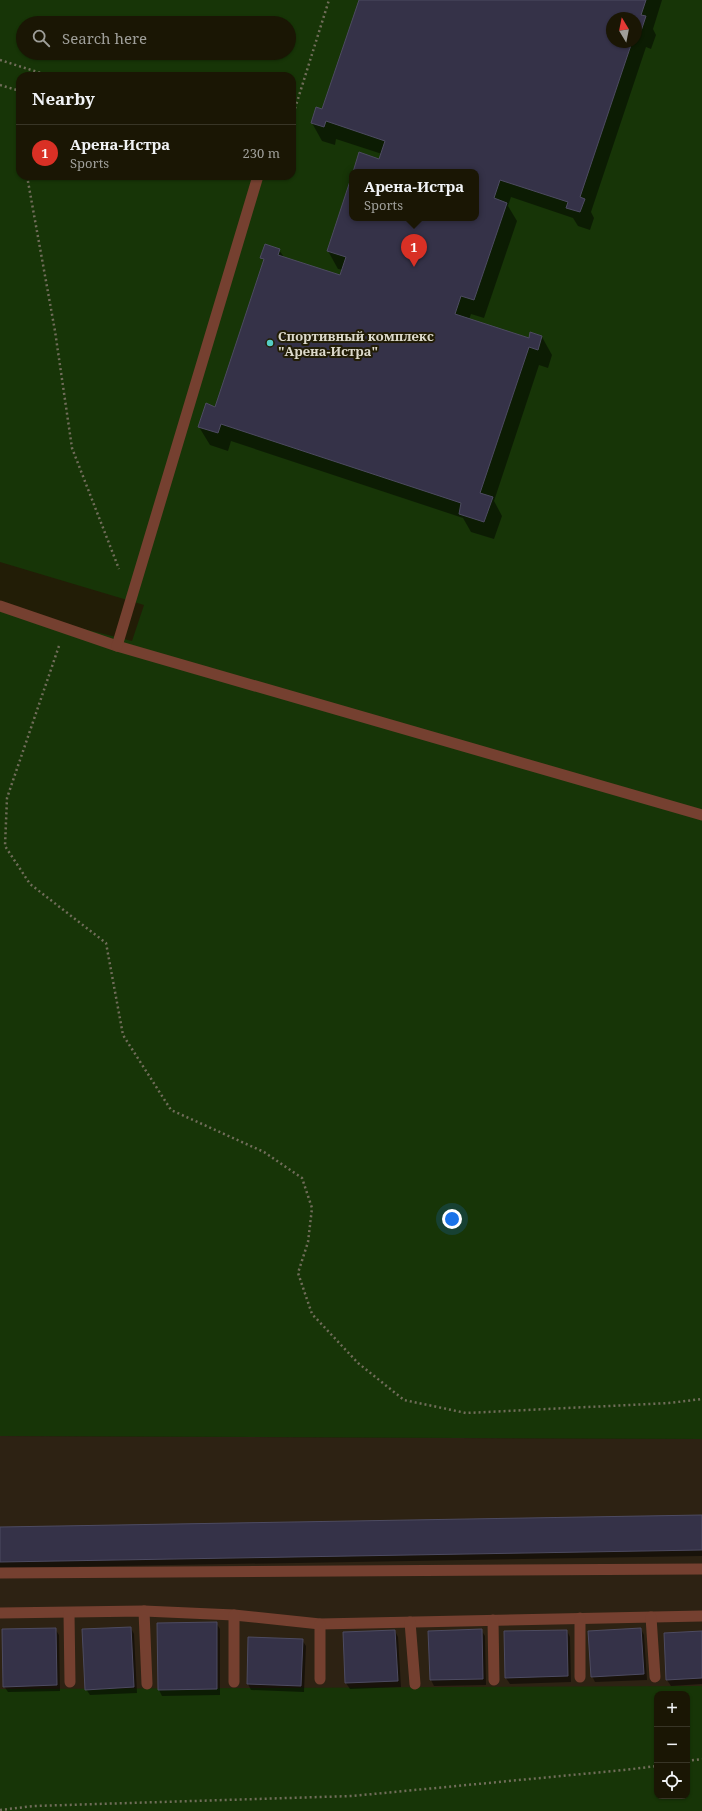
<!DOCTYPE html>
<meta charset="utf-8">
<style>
body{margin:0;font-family:"Noto Serif",serif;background:#272313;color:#f1f3f6}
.controls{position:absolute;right:12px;bottom:12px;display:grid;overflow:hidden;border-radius:8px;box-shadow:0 1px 3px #0004}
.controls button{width:36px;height:36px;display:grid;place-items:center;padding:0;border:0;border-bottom:1px solid #383526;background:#1a1604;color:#f1f3f6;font:20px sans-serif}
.compass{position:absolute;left:606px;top:12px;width:36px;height:36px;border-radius:50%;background:#1a1604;box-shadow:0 1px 3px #0004;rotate:350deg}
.you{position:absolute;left:452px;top:1219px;width:14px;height:14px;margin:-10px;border:3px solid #fff;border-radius:50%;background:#1a73e8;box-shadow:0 0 0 6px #1a73e833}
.badge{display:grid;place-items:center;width:26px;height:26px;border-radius:50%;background:#d93025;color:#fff;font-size:13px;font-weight:700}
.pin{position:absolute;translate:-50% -33px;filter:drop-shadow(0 1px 2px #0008)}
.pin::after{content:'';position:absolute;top:21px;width:14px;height:12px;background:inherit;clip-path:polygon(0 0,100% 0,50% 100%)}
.popup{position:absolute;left:349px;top:169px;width:130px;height:52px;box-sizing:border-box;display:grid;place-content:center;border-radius:8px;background:#1a1604;filter:drop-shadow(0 1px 3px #0005);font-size:13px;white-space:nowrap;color:#9f9f9a}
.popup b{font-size:15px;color:#f1f3f6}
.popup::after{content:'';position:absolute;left:50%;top:100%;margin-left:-8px;border:8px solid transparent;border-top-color:#1a1604}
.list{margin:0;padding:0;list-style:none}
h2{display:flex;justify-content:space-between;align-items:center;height:52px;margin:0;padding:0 16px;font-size:17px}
h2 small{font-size:13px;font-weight:400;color:#9f9f9a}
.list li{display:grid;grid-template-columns:26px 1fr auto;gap:12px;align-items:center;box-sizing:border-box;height:56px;padding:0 16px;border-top:1px solid #383526}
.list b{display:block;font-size:15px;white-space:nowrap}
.list p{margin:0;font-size:13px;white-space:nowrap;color:#9f9f9a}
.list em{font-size:13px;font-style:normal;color:#9f9f9a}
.icon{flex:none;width:22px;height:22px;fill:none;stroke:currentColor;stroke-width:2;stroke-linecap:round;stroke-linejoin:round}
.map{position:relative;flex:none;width:702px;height:1811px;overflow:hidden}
.search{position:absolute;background:#1a1604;box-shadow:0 1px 3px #0004;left:16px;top:16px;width:280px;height:44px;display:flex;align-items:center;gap:10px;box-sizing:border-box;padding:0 14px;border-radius:22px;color:#9f9f9a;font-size:15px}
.panel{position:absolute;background:#1a1604;box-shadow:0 1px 3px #0004;left:16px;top:72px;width:280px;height:108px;border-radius:12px}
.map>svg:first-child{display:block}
.industrial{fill:#2d2213}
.green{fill:#173507;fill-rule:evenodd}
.shadow{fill:#0007;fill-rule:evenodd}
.building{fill:#353248;stroke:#4d4b61}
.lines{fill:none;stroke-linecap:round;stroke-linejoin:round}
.path{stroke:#716d5a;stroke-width:2.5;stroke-dasharray:2 3;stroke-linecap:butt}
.service{stroke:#754030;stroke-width:11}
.poi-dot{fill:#55cec5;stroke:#221d06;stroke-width:1.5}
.labels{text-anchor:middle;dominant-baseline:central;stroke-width:4;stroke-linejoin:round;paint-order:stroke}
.poi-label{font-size:13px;font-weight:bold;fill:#dcd9cb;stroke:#221d06;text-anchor:start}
</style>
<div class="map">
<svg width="702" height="1811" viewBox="0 0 702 1811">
<rect width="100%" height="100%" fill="#221d06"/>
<polygon class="industrial" points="0,1436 702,1439 702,1692 0,1705"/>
<g class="green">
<path d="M0,0H702V1439L0,1436V606L20,613L132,641L144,605L0,562ZM612,18H636V42H612ZM23,23H289V53H23ZM20,76H292V176H20ZM352,172H476V218H352Z"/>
<path d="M702,1686V1811H0V1689ZM657,1694H687V1796H657Z"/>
</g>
<g class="shadow">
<path d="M360,0H662L653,29L656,35L651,49L646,47L591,212L594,218L590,230L578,226L573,218L511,197L508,206L517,221L484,318L471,314L469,320L529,340L542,337L552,355L548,368L539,365L494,501L502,516L494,539L471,532L463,518L231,441L228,451L210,445L199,427L216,408L264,262L262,258L279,250L284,257L341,277L343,270L338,269L328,251L352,178V218H476V172H354L380,160L382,154L336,139L335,145L322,141L312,123L323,111ZM612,18H636V42H612Z"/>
<polygon points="702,1516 702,1556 0,1568 0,1528"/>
<polygon points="216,1623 220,1629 220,1695 162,1696 159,1690"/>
<polygon points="131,1628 134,1634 137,1693 90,1695 86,1689"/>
<polygon points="55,1629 59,1635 60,1691 8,1692 4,1686"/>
<polygon points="641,1629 644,1635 647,1680 595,1682 592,1676"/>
<polygon points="481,1630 485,1636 486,1685 434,1686 431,1680 429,1632"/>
<polygon points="395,1631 398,1637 401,1687 350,1689 346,1683 344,1633"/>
<polygon points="567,1631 570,1637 571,1682 510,1684 506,1678"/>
<polygon points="702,1632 702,1684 671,1686 667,1680"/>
<polygon points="249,1638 302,1640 306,1646 304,1692 251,1690 248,1684"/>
</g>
<g class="building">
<polygon points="359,0 646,0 641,15 646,16 641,31 636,30 636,18 612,18 612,42 632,42 580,197 585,199 580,212 566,208 568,202 500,180 494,198 507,203 474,300 461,296 455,314 529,338 530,332 542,336 538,350 529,347 480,493 493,497 484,522 459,514 461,503 221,424 218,433 198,427 206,403 215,407 264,259 260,258 265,244 280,249 278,255 340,275 346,257 327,251 352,175 352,218 476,218 476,172 353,172 359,152 379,159 385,141 326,121 324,127 311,123 316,107 322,109"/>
<polygon points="702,1515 702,1550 0,1562 0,1527"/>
<polygon points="217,1622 217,1689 158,1690 157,1623"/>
<polygon points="131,1627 134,1687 85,1690 82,1629"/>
<polygon points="56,1628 57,1685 3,1687 2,1629"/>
<polygon points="641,1628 644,1674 591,1677 588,1631"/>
<polygon points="482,1629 483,1679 430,1680 428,1631"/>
<polygon points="395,1630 398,1681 345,1683 343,1632"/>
<polygon points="567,1630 568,1676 505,1678 504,1631"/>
<polygon points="702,1631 702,1678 666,1680 664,1633"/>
<polygon points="248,1637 303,1639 301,1686 247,1684"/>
</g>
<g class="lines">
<g class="path">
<polyline points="0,60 50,76"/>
<polyline points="0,85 20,91"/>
<polyline points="292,118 329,0"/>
<polyline points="27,176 55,331 72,448 119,569"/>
<polyline points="59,646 7,798 5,846 30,884 106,943 123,1035 171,1110 264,1152 302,1178 312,1208 308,1242 298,1273 312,1314 358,1363 404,1400 466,1413 669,1403 702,1399"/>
<polyline points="687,1761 702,1759"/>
<polyline points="0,1810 34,1806 352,1796 624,1770 657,1766"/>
</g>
<g class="service">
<polyline points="0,606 117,646 702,815"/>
<polyline points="117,646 258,176"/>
<polyline points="0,1573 702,1569"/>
<polyline points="144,1611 147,1684"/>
<polyline points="0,1613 144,1611 234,1615 320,1624 702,1616"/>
<polyline points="69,1613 70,1682"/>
<polyline points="651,1617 655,1677"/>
<polyline points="580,1618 580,1677"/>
<polyline points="493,1620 494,1680"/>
<polyline points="410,1622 415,1684"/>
<polyline points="320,1624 320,1679"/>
<polyline points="234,1682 234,1615"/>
</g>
</g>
<circle class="poi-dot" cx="270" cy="343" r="4"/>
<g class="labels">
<g class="poi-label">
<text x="278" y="336">Спортивный комплекс<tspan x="278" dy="15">"Арена-Истра"</tspan></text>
</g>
</g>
</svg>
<div class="controls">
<button>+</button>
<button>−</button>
<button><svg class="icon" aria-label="locate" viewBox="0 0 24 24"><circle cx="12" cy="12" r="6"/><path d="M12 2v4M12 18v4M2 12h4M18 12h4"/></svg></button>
</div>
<svg class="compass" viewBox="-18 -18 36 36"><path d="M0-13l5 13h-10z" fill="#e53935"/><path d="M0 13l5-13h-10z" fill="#9f9f9a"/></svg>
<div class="you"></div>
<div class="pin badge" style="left:414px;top:267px">1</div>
<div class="popup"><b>Арена-Истра</b>Sports</div>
<div class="search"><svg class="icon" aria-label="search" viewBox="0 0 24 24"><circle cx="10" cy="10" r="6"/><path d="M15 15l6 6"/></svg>Search here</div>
<section class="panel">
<h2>Nearby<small></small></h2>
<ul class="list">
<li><span class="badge">1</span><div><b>Арена-Истра</b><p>Sports</p></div><em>230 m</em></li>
</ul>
</section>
</div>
